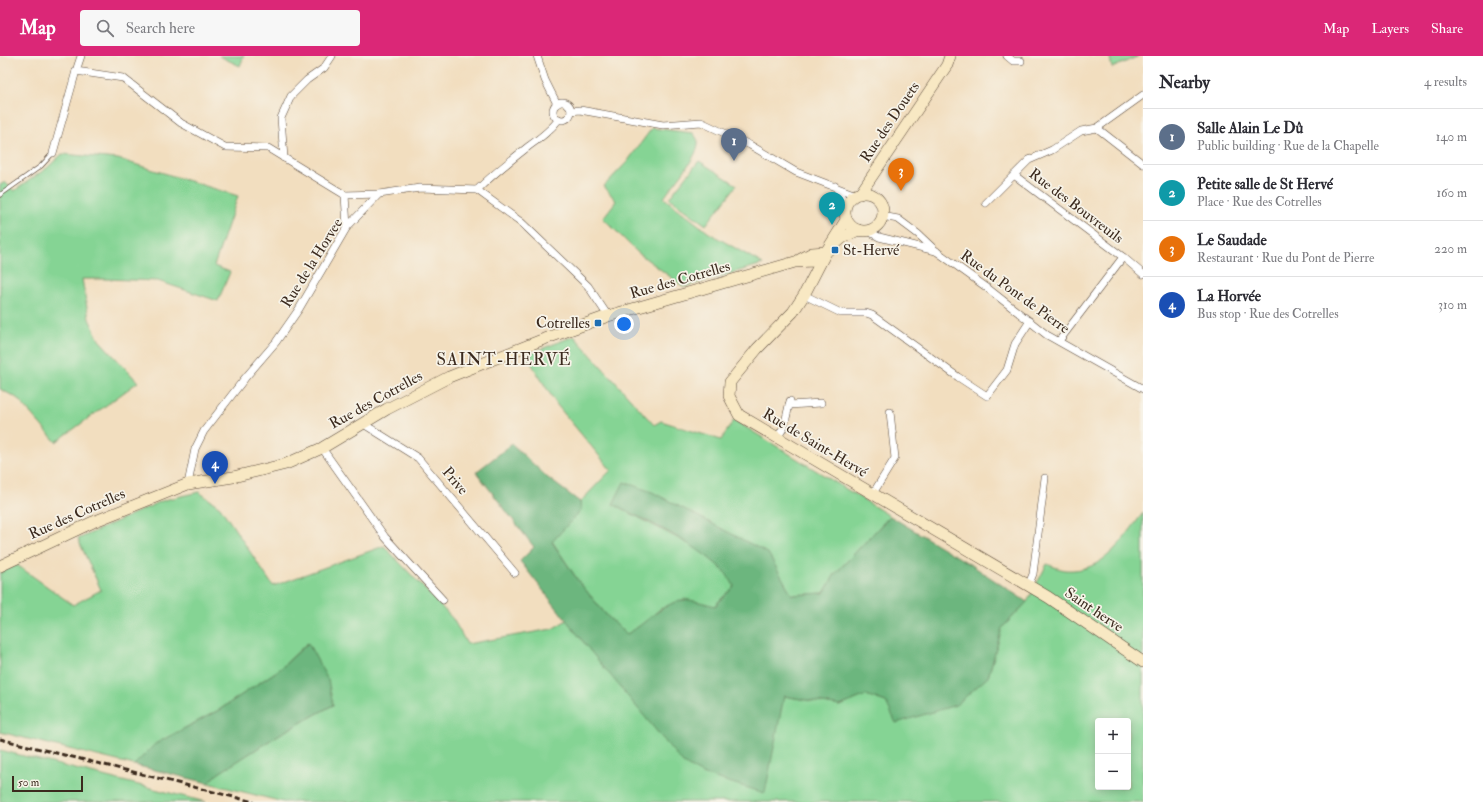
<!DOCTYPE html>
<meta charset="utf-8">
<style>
body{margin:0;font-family:"IM FELL Double Pica",serif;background:#f7f7f7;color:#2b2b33}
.controls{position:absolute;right:12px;bottom:12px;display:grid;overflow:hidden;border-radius:4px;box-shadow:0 2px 10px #0003}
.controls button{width:36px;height:36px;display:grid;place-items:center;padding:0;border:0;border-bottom:1px solid #e1e1e2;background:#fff;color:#2b2b33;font:20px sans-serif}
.scale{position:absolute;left:12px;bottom:10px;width:71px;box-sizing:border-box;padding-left:4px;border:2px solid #3b2a1e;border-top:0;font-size:11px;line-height:14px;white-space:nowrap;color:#3b2a1e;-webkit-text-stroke:3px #f7f3e8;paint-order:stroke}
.you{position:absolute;left:624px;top:268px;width:14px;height:14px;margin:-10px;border:3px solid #fff;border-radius:50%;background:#1a73e8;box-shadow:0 0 0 6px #1a73e833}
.badge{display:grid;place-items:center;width:26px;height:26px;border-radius:50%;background:#db2777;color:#fff;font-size:13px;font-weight:700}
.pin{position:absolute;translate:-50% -33px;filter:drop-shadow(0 1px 2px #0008)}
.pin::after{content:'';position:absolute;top:21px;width:14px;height:12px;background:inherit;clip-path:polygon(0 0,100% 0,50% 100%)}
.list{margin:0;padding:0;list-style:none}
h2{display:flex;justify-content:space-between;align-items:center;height:52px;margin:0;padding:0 16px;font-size:17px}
h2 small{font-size:13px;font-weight:400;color:#7c7c81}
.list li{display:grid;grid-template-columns:26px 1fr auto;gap:12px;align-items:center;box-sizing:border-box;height:56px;padding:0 16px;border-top:1px solid #e1e1e2}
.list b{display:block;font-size:15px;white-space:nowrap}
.list p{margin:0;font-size:13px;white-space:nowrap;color:#7c7c81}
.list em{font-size:13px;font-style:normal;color:#7c7c81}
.icon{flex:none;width:22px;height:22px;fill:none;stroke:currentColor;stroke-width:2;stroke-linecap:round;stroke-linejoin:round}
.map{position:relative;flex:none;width:1143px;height:746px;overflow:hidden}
header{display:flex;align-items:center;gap:24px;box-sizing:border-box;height:56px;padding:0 20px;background:#db2777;color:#fff}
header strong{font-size:19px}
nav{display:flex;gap:22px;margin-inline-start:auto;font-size:14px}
.search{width:280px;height:36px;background:#f7f7f7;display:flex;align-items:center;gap:10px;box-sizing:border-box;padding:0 14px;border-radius:4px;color:#7c7c81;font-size:15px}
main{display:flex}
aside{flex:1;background:#fff}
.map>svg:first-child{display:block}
.green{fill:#85d494;stroke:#607f59;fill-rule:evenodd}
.forest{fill:#6cb67e;stroke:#54704e}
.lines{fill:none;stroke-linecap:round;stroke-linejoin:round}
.lane-casing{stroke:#564536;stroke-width:5}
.street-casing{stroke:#564536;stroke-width:8}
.secondary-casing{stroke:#564536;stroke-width:12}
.lane{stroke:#fff;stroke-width:3.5}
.street{stroke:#fff;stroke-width:7}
.secondary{stroke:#f8e8c3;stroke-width:11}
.rail{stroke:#3b2a1e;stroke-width:3;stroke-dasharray:6 3;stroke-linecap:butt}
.poi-dot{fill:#1f6fb2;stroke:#f7f3e8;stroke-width:1.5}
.labels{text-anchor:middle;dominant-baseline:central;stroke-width:3.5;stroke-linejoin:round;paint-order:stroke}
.street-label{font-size:15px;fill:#3b2a1e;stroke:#f7f3e8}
.poi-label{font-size:15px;fill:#3b2a1e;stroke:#f7f3e8;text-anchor:start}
.quarter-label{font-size:17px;letter-spacing:1px;fill:#3b2a1e;stroke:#f7f3e8}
</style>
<header>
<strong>Map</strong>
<div class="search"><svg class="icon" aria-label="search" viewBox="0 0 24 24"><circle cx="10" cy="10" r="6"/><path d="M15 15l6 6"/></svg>Search here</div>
<nav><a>Map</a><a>Layers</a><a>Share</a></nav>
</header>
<main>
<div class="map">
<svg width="1143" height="746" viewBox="0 0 1143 746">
<rect width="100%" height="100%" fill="#f7f3e8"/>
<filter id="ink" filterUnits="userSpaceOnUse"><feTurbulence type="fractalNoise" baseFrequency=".025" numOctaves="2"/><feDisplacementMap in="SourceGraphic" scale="8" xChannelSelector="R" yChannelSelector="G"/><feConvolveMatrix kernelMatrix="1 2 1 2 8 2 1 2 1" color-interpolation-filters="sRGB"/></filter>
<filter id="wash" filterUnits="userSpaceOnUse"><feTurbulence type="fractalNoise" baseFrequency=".012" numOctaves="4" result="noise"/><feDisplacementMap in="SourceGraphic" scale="16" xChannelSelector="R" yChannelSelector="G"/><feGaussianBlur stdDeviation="0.9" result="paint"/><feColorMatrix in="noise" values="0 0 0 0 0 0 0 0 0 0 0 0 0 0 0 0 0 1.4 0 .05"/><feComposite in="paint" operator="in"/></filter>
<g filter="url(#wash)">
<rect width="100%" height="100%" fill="#f2debf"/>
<g class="green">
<polygon points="219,0 244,0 240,10"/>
<polygon points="1113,0 1139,0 1112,12 1110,2"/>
<path d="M652,72L693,77C695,79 697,83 698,85C700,100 672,129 664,142L709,177L763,208L684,231L637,196L603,162L616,145L604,130L627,106Z"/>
<polygon points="62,98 118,103 238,140 214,210 230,216 218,245 158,225 105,223 82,223 89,263 99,284 138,326 56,386 17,342 0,333 0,129 5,126 14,135 47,112"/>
<polygon points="699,105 737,129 706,169 669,142"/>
<polygon points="574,280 654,369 661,365 721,384 734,364 890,460 835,518 824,537 792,539 767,497 613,448 700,494 730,520 734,530 714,550 684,543 660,553 643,568 627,578 608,561 579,526 552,485 581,454 580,446 611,414 557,349 526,299"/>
<path d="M199,436L220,451L273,530L384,490L453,563L467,588L552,573L567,564L592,597L784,640L840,650L866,639L886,646L988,621L1002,572L1027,546L1047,508C1052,510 1059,513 1065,514C1104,517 1122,484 1143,457V746H283L208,727L219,717L280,678L333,649L307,587L280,613L219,654L155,688L134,709L0,676V517L17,509L73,549L101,534L78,483L164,444ZM1098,665H1128V731H1098Z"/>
<polygon points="0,694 206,746 0,746"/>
</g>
<g class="forest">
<path d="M512,388L548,422L580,446L581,454L552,486L579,526L608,561L627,578C645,568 663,547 683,544C691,543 707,548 715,550L734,530C719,497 646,465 613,448L624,426L652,436L768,497L792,539L824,537L835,518L890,460L973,510L1027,546L1002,572L988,621L956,649L896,667L886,646L866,639L840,650L784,640L765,737L702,718L683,707L592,597L520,505L534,491L476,416Z"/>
<polygon points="308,587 328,624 333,649 280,678 219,717 208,727 134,709 155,688 219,654 280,613"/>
</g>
</g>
<g filter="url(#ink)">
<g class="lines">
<g class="lane-casing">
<polyline id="lane" points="0,139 41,110 53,97"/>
</g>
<g class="street-casing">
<g id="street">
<polyline points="81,0 76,15 123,22 181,67 225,91 268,92 345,139 379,138"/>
<polyline points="537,0 545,24 557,48"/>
<polyline points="1007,0 1013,5 1021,5"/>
<circle cx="562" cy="55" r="9"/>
<polyline points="571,55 580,54 663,69 701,66 750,89 796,116 856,139"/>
<polyline points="1097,72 1143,108"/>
<polyline points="53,97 76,15"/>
<polyline points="284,102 281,62 291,40 307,24 324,12 332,0"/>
<polyline points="835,130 846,148"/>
<path d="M477,134C493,118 511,104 529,90C540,82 551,74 559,63"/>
<polyline points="345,139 347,171"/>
<polyline points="986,147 1014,119"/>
<polyline points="882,160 898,163 918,178 936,195 986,231 1047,279 1143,333"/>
<polyline points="868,175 879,181 936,195"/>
<polyline points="1123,201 1014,119 1029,104 1052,94 1081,75 1097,72 1143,39"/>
<polyline points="804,239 841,257 866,257 872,259 958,321 987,340 1007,314 1015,288 1030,265"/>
<polyline points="1059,285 1123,201 1143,218"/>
<polyline points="789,349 821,347"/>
<polyline points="362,367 418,402 515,517"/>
<polyline points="777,382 784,371 790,345"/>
<polyline points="322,392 385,481 443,544"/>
<polyline points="188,428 195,393 204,375 245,322 276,286 299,253 347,171 379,138 420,132 477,134 521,166 588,230 608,260"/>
<polyline points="872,439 895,402 890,356"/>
<polyline points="1028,530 1033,518 1045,422"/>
</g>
</g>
<g class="secondary-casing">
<g id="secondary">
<circle cx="864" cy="156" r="19"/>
<polyline points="860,138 947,9 950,0"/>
<polyline points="846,164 826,196 804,239 793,256 757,293 730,326 729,340 739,359 1048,541 1143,606"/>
<polyline points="799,204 812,197 826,196 842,182 858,174"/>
<polyline points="0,510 93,466 188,428 233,421 286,408 322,392 387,353 449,321 544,283 608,260 795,206 812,205 820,207"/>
</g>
</g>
<use href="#lane" class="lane"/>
<use href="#street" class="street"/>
<use href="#secondary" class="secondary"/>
<polyline class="rail" points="0,683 254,746"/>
</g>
</g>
<g class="poi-dot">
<rect x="831" y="190" width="8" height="8" rx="2"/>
<rect x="594" y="263" width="8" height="8" rx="2"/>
</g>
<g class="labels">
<g class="street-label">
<text transform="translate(890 66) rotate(-56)">Rue des Douets</text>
<text transform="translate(1076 150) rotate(37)">Rue des Bouvreuils</text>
<text transform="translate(312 207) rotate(-58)">Rue de la Horvee</text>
<text transform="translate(680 224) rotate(-16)">Rue des Cotrelles</text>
<text transform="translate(1015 236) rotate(36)">Rue du Pont de Pierre</text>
<text transform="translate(376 344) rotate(-29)">Rue des Cotrelles</text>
<text transform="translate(815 387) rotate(31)">Rue de Saint-Hervé</text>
<text transform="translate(455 425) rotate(50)">Prive</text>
<text transform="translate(77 458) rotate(-24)">Rue des Cotrelles</text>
<text transform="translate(1094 554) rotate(34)">Saint herve</text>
</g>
<g class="poi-label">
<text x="843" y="194">St-Hervé</text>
<text x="590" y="267" text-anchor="end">Cotrelles</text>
</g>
<g class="quarter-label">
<text x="504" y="303">SAINT-HERVÉ</text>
</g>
</g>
</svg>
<div class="controls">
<button>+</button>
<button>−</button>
</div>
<div class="scale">50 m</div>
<div class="you"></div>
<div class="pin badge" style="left:734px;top:105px;background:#5c6f8a">1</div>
<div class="pin badge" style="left:832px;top:169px;background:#0f9aa8">2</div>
<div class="pin badge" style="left:901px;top:135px;background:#e8710a">3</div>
<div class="pin badge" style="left:215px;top:428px;background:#1a4fb4">4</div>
</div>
<aside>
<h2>Nearby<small>4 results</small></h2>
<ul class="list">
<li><span class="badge" style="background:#5c6f8a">1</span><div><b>Salle Alain Le Dû</b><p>Public building · Rue de la Chapelle</p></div><em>140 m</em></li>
<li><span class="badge" style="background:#0f9aa8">2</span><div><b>Petite salle de St Hervé</b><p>Place · Rue des Cotrelles</p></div><em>160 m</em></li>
<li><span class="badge" style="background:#e8710a">3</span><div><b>Le Saudade</b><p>Restaurant · Rue du Pont de Pierre</p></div><em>220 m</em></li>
<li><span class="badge" style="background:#1a4fb4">4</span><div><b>La Horvée</b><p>Bus stop · Rue des Cotrelles</p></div><em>310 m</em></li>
</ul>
</aside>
</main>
